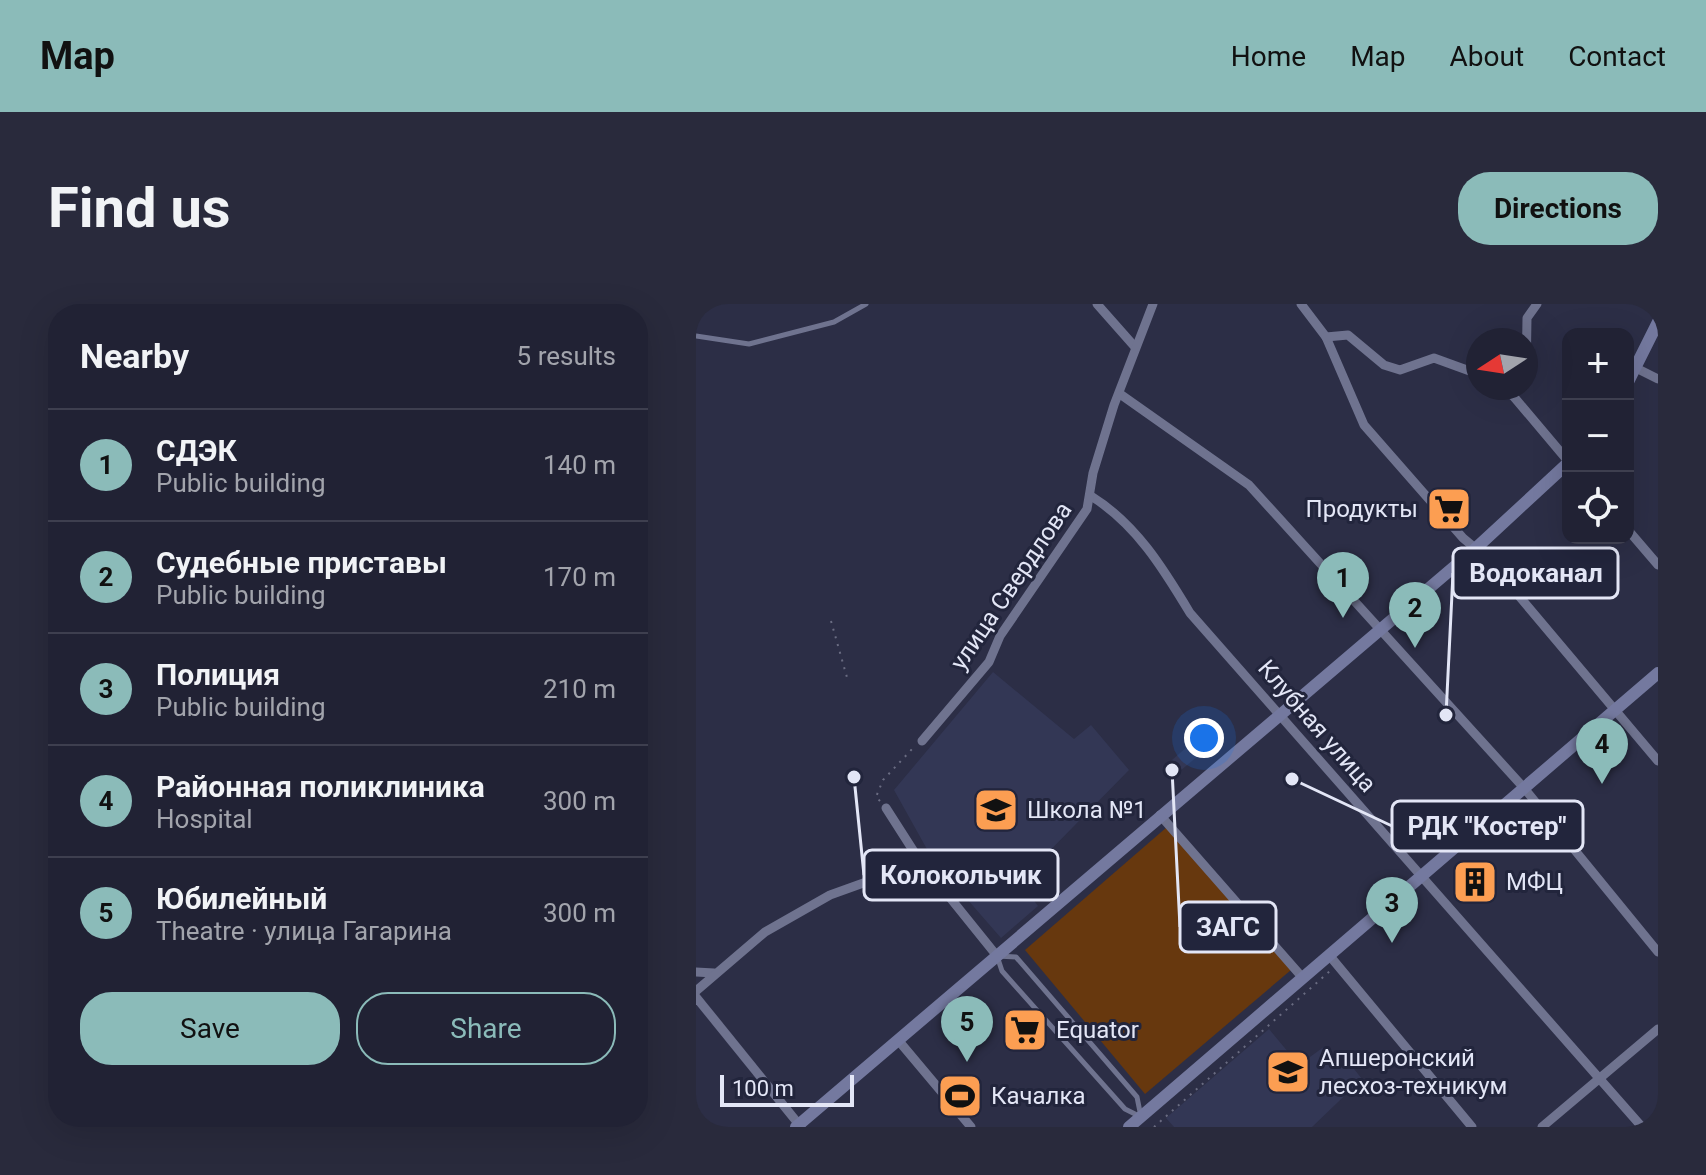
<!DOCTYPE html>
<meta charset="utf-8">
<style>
body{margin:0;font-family:Roboto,sans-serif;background:#292a3c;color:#f1f3f6}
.controls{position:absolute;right:24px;top:24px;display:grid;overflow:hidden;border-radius:16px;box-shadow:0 8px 32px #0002}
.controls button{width:72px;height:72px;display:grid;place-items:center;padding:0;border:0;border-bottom:2px solid #3e3f4f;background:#212234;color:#f1f3f6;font:40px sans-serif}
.compass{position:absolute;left:770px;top:24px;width:72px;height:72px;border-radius:50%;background:#212234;box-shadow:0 8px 32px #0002;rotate:258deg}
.scale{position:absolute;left:24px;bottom:20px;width:134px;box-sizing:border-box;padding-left:8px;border:4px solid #e3e6f6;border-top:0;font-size:22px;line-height:28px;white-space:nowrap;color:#e3e6f6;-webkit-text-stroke:6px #22253c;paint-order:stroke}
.you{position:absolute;left:508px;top:434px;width:28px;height:28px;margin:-20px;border:6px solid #fff;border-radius:50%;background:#1a73e8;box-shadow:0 0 0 12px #1a73e833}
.badge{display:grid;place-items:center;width:52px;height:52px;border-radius:50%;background:#8bbbb9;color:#111;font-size:26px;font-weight:700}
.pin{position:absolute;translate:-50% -66px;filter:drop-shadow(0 2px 4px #0008)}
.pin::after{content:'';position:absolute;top:42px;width:28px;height:24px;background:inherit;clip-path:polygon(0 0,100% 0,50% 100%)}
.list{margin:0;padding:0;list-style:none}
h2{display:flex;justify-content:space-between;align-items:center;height:104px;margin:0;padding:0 32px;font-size:34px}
h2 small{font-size:26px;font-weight:400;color:#a2a4ac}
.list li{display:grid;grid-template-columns:52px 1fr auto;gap:24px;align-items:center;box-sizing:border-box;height:112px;padding:0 32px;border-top:2px solid #3e3f4f}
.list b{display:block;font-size:30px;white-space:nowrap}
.list p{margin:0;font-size:26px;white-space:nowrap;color:#a2a4ac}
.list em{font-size:26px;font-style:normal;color:#a2a4ac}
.actions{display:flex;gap:16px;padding:24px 32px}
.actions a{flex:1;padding:18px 0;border:2px solid #8bbbb9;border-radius:32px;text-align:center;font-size:28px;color:#8bbbb9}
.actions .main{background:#8bbbb9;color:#111}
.icon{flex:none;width:44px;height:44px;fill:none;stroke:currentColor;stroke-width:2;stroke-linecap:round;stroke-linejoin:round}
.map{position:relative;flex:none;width:962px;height:823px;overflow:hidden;border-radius:32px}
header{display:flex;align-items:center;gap:48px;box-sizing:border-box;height:112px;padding:0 40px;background:#8bbbb9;color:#111}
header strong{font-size:38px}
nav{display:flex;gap:44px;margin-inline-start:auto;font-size:28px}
.intro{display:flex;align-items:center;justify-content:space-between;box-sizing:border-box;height:192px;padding:0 48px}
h1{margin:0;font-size:56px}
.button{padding:20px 36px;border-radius:32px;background:#8bbbb9;color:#111;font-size:28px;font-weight:700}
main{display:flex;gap:48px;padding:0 48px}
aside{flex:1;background:#212234;border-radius:32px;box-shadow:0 8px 32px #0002}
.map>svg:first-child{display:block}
.built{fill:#333755}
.green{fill:#67380e}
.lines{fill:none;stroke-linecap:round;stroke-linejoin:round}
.path{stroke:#6a6c82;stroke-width:2;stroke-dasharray:2 6;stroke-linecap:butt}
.service{stroke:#6f738f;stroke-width:5}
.minor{stroke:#6f738f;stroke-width:9}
.secondary{stroke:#74799f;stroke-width:12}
.labels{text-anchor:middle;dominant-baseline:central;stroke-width:6;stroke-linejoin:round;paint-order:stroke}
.poi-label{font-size:24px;fill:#e3e6f6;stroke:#22253c;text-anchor:start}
.street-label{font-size:24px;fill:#e3e6f6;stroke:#22253c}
.leader{fill:none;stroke:#e3e6f6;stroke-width:3}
.callout-dot{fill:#e3e6f6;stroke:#22253c;stroke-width:3}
.callout{fill:#22253c;stroke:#e3e6f6;stroke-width:3}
.callout-label{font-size:26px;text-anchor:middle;font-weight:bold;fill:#e3e6f6}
</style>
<header>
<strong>Map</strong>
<nav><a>Home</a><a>Map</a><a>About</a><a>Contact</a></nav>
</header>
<div class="intro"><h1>Find us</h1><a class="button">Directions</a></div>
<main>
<aside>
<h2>Nearby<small>5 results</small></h2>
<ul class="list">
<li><span class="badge">1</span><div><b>СДЭК</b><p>Public building</p></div><em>140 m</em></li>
<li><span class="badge">2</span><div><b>Судебные приставы</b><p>Public building</p></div><em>170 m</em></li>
<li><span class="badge">3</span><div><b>Полиция</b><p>Public building</p></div><em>210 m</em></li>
<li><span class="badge">4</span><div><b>Районная поликлиника</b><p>Hospital</p></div><em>300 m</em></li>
<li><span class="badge">5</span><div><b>Юбилейный</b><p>Theatre · улица Гагарина</p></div><em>300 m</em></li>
</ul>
<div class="actions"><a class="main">Save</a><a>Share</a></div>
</aside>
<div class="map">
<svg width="962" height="823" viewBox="0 0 962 823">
<rect width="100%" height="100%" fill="#2c2e46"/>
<g class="built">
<polygon points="297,368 378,435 395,421 433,466 324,577 342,602 305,634 237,556 198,486"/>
<polygon points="505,431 514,442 478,472 469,462"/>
<polygon points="573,725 603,761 629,742 645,760 651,756 666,775 616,823 478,823 470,814"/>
</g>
<polygon class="green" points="471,523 595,666 449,790 329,646"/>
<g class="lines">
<g class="path">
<polyline points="135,317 152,377"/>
<polyline points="184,497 180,493 187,476 218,443"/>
<polyline points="458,823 634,667"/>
</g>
<g class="service">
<polyline points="0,32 53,40 138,18 170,0"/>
<polygon points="301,652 320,653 441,793 445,813 429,805 306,667"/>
</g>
<g class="minor">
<polyline points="401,0 439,43"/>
<polyline points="605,0 630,33 668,121 767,234 791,254 962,457"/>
<polyline points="630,33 652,31 688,61 704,66 738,54 782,70"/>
<polyline points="940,64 962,75"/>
<polyline points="830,76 831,14 841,0"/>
<polyline points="806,84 818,93 872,157"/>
<polyline points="424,90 553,181 828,484 962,648"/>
<path d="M395,192C440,220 467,264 494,309L946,823"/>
<polyline points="932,226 962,261"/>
<polyline points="226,437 293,358 304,332 391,205 397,169 418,101 457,0"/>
<polyline points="190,504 222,554 301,652"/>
<polyline points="464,511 606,673"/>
<polyline points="633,651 776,823"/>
<polyline points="0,668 18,669"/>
<polyline points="0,687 69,628 134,591 184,573 222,554"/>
<polyline points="0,693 105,823"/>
<polyline points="202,736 275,823"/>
<polyline points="846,823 962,725"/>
</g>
<g class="secondary">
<polyline points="932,78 962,18"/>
<polyline points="100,823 779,245 872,159"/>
<polyline points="433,823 962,369"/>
</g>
</g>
<defs>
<g id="supermarket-square" transform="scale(2.3)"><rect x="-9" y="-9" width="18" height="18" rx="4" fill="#fc9e52" stroke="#22253c"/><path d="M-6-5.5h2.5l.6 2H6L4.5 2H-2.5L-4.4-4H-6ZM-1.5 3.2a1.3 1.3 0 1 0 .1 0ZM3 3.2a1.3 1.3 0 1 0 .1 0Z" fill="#111"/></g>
<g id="school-square" transform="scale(2.3)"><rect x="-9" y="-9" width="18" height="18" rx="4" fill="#fc9e52" stroke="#22253c"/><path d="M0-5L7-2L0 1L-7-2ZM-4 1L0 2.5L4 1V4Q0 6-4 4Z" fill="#111"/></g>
<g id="building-square" transform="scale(2.3)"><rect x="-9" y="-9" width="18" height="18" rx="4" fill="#fc9e52" stroke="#22253c"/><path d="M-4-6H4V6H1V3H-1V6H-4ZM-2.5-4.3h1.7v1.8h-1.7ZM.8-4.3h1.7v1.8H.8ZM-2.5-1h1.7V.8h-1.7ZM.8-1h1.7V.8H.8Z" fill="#111"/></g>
<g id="university-square" transform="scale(2.3)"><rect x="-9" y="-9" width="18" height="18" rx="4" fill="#fc9e52" stroke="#22253c"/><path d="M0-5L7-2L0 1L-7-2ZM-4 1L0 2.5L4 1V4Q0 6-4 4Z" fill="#111"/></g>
<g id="stadium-square" transform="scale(2.3)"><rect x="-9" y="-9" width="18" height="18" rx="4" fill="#fc9e52" stroke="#22253c"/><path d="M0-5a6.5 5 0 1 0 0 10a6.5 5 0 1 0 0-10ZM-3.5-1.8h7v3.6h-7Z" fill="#111"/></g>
</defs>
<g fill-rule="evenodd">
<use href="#supermarket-square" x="753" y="205"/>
<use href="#school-square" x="300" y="506"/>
<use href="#building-square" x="779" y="578"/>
<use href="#supermarket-square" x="329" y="726"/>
<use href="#university-square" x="592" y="768"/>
<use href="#stadium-square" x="264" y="792"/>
</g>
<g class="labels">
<g class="poi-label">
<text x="722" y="205" text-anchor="end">Продукты</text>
<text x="331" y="506">Школа №1</text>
<text x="810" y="578">МФЦ</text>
<text x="360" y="726">Equator</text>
<text x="623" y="754">Апшеронский<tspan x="623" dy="28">лесхоз-техникум</tspan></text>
<text x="295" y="792">Качалка</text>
</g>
<g class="street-label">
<text transform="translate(315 282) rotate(-56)">улица Свердлова</text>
<text transform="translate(621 422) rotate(49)">Клубная улица</text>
</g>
</g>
<path class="leader" d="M750 411L757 269M596 475L696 522M158 473L168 571M476 466L484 623"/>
<g class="callout-dot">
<circle cx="750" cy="411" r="8"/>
<circle cx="596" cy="475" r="8"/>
<circle cx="158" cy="473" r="8"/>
<circle cx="476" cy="466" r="8"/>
</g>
<g class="callout">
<rect x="757" y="244" width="165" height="50" rx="8"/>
<rect x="696" y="497" width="191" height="50" rx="8"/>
<rect x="168" y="546" width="194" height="50" rx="8"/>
<rect x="484" y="598" width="96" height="50" rx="8"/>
</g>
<g class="callout-label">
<text x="840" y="278">Водоканал</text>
<text x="791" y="531">РДК "Костер"</text>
<text x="265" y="580">Колокольчик</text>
<text x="532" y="632">ЗАГС</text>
</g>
</svg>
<div class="controls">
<button>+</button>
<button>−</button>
<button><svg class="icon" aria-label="locate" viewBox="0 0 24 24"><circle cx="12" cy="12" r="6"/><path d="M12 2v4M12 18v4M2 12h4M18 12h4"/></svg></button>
</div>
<svg class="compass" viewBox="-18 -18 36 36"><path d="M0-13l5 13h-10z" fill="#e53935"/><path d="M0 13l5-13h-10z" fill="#a2a4ac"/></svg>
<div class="scale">100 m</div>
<div class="you"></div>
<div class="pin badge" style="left:647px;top:314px">1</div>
<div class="pin badge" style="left:719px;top:344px">2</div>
<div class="pin badge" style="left:696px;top:639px">3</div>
<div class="pin badge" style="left:906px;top:480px">4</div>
<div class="pin badge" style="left:271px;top:758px">5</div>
</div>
</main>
